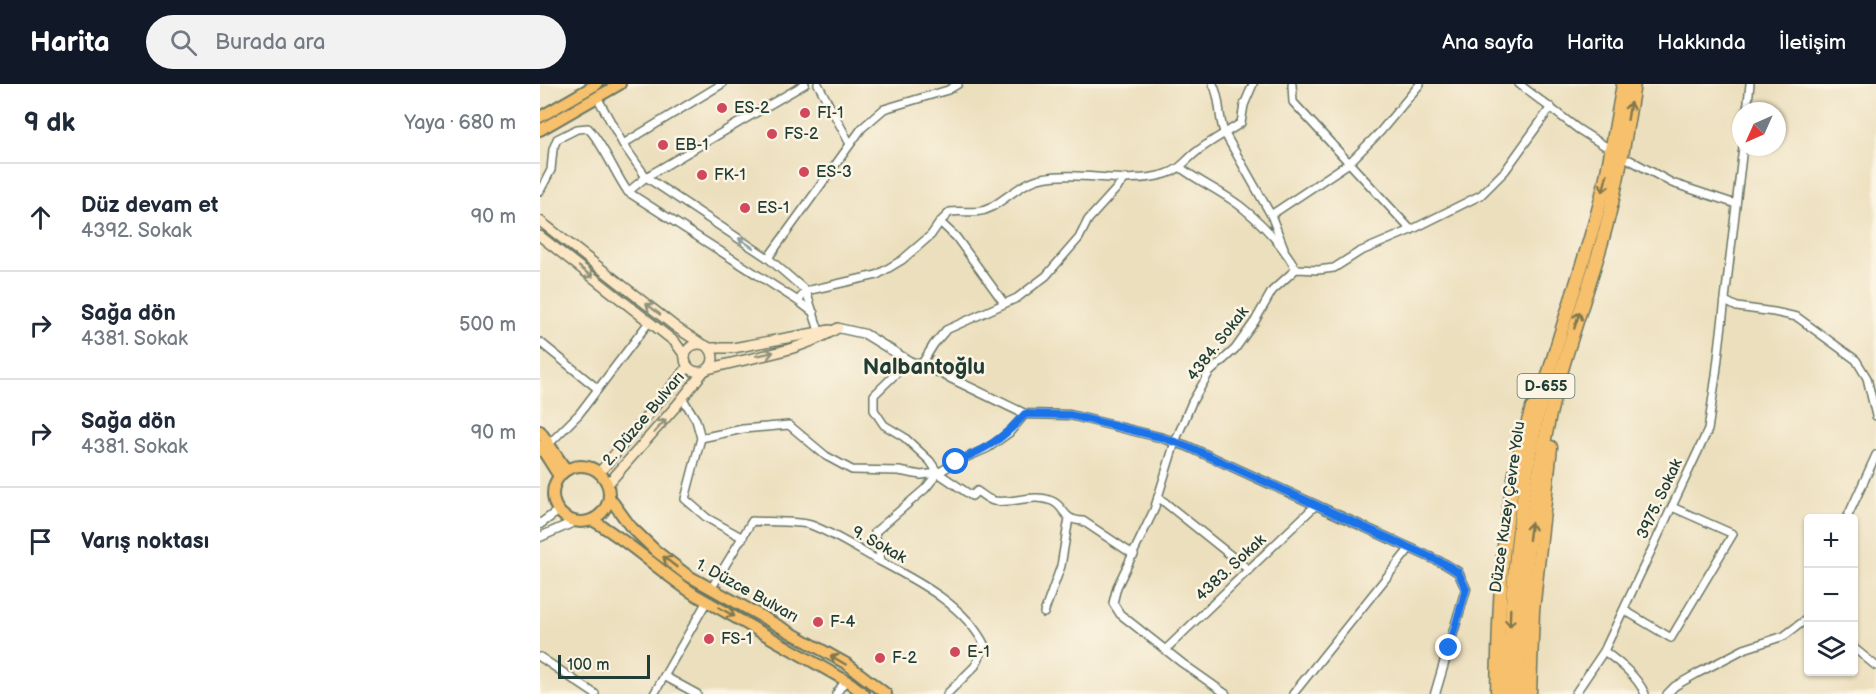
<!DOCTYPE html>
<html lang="tr">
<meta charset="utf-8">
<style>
body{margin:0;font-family:"Balsamiq Sans",sans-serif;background:#f2f2f3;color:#1f2937}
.controls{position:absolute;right:18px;bottom:18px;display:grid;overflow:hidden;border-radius:6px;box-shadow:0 2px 4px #0004}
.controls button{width:54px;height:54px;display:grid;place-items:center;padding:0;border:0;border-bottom:2px solid #e0e1e3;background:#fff;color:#1f2937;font:30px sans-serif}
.compass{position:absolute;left:1192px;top:18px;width:54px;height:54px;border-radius:50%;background:#fff;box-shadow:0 2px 4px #0004;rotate:225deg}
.scale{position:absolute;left:18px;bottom:15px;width:92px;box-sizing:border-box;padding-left:6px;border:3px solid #1f3d34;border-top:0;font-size:16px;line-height:21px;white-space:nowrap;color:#1f3d34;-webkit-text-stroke:4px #fcf5e5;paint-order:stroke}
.stop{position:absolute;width:18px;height:18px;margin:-14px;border:4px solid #1a73e8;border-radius:50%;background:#fff}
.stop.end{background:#1a73e8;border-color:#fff;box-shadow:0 2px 6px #0008}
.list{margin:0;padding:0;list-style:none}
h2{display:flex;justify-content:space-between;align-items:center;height:78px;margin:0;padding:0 24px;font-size:26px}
h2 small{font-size:20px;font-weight:400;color:#747a83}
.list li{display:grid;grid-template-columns:39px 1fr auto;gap:18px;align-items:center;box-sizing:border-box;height:108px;padding:0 24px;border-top:2px solid #e0e1e3}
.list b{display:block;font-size:22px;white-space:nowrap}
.list p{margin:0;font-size:20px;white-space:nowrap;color:#747a83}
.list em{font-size:20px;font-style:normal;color:#747a83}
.icon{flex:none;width:33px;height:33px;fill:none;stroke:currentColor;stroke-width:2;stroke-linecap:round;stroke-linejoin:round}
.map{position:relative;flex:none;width:1336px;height:610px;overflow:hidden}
header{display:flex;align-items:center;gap:36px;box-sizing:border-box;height:84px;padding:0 30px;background:#111827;color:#fff}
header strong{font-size:28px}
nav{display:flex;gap:33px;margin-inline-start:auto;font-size:21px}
.search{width:420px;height:54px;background:#f2f2f3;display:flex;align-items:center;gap:15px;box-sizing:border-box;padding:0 21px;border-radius:33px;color:#747a83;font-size:22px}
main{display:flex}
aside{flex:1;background:#fff}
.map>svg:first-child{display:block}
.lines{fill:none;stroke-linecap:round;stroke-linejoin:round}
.minor-casing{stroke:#677664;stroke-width:10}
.tertiary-casing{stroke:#677664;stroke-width:11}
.secondary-casing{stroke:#677664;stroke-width:12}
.primary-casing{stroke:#677664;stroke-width:14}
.trunk-casing{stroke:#677664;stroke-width:15}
.minor{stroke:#fff;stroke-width:7}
.tertiary{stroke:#fff;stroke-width:8}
.secondary{stroke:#fce6c4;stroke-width:9}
.primary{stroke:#f7c06c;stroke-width:10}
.trunk{stroke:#f7c06c;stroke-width:12}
.oneway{stroke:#80784d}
.oneway2{stroke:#8f9e9a}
.oneway3{stroke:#8e927c}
.route{stroke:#1a73e8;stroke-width:8}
.poi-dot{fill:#d1495b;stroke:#fcf5e5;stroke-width:2}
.labels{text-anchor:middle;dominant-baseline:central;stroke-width:5;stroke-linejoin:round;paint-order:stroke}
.shield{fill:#fcf5e5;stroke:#617469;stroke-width:1.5}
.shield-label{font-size:15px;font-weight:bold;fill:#1f3d34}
.poi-label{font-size:16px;fill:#1f3d34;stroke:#fcf5e5;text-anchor:start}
.street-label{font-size:16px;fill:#1f3d34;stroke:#fcf5e5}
.district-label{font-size:22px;font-weight:bold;fill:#1f3d34;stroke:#fcf5e5}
</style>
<header>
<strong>Harita</strong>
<div class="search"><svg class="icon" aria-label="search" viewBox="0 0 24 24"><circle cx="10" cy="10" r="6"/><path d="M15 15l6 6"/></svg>Burada ara</div>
<nav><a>Ana sayfa</a><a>Harita</a><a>Hakkında</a><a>İletişim</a></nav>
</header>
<main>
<aside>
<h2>9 dk<small>Yaya · 680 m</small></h2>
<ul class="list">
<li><svg class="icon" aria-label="ahead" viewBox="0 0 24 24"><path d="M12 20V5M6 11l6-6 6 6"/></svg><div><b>Düz devam et</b><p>4392. Sokak</p></div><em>90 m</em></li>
<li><svg class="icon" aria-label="right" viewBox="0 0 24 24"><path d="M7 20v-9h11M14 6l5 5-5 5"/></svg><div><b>Sağa dön</b><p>4381. Sokak</p></div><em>500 m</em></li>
<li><svg class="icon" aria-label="right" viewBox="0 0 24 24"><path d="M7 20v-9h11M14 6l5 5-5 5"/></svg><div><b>Sağa dön</b><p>4381. Sokak</p></div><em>90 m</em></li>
<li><svg class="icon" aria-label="arrive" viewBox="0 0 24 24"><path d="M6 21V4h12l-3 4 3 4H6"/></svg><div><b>Varış noktası</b></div></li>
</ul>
</aside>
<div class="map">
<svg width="1336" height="610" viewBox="0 0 1336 610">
<rect width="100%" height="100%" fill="#fcf5e5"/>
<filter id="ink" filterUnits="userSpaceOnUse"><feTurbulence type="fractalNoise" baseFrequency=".0167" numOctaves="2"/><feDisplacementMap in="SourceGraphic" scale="12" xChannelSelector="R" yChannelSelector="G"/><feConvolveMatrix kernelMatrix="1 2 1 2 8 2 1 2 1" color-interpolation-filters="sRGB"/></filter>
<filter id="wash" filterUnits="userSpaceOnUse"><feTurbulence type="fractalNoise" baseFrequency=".008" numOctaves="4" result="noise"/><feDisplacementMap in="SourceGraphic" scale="24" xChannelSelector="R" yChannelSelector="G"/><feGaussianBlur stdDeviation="1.35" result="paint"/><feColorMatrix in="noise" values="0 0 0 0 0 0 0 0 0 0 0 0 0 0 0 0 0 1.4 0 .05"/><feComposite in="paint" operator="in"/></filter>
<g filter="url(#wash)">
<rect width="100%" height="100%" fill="#ecdfbd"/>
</g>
<g filter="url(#ink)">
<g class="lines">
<g class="minor-casing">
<g id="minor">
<polyline points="278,0 310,60"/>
<path d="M673,0C681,15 678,32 684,48L731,131L744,164"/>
<polyline points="752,0 753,18 871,146"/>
<polyline points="979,0 1038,45 1065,62"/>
<polyline points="57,13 83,60 106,93 228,174 266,207 280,250"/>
<polyline points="1207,27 1210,0"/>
<polyline points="83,60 182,0"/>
<polyline points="1090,76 1132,99 1196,120"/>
<path d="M641,84C661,99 685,109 704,125C725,142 743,162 756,185"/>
<path d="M0,107L11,86L13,65L17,55L37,45L48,44C64,61 74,88 88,108L258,217L274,229"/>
<polyline points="88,108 106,93 265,0"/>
<polyline points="731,131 809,79 840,48 880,0"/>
<polyline points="400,138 416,153 464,219"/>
<polyline points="228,174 322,44 344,25 408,6 418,0"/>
<path d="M258,217L266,207L337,191L362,176L391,151L400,138L410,128C424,126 437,131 450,124C467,114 483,98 502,94C542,86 586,102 626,90C640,86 645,77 655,69C670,57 686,49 701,39L704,21L713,0"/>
<polyline points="1185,217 1197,223 1234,228 1257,233 1316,276 1327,294 1336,332"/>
<polyline points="0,258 58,305"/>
<path d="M369,277L334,311V326L344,341L364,353L390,377L398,389L432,412L437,407C442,410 448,416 454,417C473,420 493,409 512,417C526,423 521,436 543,437L594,471"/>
<polyline points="381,281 394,260 406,246 477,214 506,192 539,154 548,136 586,94"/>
<polyline points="143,315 156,336 161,354 145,415 167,434 203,454"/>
<polyline points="161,354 203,345 249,341 286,372 312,386 359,387 381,391 398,389"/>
<polyline points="9,360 39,330 109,238"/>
<polyline points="618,413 709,486"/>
<polyline points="1307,434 1336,371"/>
<polyline points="341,477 335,448 385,405 398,389 416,378 448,364 469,349 485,330"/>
<path d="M171,505L212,437C227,438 258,437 271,441C292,449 313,462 332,473C373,495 424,519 445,562L435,582L407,610"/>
<polyline points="1084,526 1131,554 1193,450 1132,423"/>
<polyline points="504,529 521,482 529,434"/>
<polyline points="1314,564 1336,582"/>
<polyline points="625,566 776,421"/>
<path d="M1064,567C1080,579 1097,592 1105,610"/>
<polyline points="0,573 55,610"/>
<polyline points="124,592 157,610"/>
<polyline points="114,610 167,517"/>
<polyline points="296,610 306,596"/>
<polyline points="686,610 642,579 580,530 573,519 577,503 614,426 635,358 652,318 669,289 695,265 715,237 732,207 756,185 778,186 794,184 819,168 871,146 941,111 965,87 1011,23"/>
<polyline points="753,610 870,464"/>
<polyline points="1035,610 1064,567 1168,346 1176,291 1203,63"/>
<polyline points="1127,610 1135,602 1158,589 1204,565 1244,552 1268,534"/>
</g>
</g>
<g class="tertiary-casing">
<g id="tertiary">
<polyline points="298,244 325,250 369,277 396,287 485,330 530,331 619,353 647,362 905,480 918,488 926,505 895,610"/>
<polyline points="0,440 18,427"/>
<polyline points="0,453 34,438"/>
</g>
</g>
<g class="secondary-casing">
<g id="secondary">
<polyline points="0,137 137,244 160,259"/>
<polyline points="0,152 135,258 145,272"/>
<circle cx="159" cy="274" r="14"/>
<polyline points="170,264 193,264 290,246"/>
<path d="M168,285C213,272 258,269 298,244"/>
<polyline points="59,389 148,283"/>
<polyline points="67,401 137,321 164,287"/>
</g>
</g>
<g class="primary-casing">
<g id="primary">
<polyline points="0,33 57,0"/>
<polyline points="0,46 80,0"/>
<polyline points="0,347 26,386"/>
<polyline points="0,362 19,392"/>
<circle cx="41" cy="410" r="28"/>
<polyline points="69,413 90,442 116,467 147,491 307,580 346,610"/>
<path d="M52,436C89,457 119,487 154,510L310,599L324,610"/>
</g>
</g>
<g class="trunk-casing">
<g id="trunk">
<path d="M957,610C959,514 961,417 992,324"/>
<path d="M968,610C970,518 977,429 996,339C1010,274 1034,211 1052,147C1067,99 1074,50 1083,0"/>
<path d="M979,610C980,518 990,425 1009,335C1023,271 1048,210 1065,147C1078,99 1086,50 1094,0"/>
<polyline points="990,610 993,527 1011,363"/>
</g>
</g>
<use href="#minor" class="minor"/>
<use href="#tertiary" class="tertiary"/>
<use href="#secondary" class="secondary"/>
<use href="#primary" class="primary"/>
<use href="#trunk" class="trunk"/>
</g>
<defs><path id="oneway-shaft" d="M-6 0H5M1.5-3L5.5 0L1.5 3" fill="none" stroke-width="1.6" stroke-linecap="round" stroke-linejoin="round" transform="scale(1.5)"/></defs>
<g class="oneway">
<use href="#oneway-shaft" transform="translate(1089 27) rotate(-81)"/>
<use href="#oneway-shaft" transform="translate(1065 99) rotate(104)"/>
<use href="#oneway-shaft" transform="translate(1037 236) rotate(-72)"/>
<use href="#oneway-shaft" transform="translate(990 447) rotate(-83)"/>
<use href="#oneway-shaft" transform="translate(130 478) rotate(-142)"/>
<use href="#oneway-shaft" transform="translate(187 528) rotate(30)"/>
<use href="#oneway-shaft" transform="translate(970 534) rotate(92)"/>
<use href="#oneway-shaft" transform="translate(298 576) rotate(-150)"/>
</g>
<use class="oneway2" href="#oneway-shaft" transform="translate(206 159) rotate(-146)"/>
<g class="oneway3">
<use href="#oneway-shaft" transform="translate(46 188) rotate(38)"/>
<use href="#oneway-shaft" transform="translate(113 225) rotate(-142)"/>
<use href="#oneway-shaft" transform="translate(225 270) rotate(-12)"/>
<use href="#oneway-shaft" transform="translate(120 342) rotate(-49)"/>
</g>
</g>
<g class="lines" filter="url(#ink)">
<path class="route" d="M416,378C447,364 462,356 485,330L530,331L620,353L647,362L905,480L918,488L926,505L909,564"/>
</g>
<g class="poi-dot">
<circle cx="182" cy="24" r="6"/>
<circle cx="265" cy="29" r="6"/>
<circle cx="232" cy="50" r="6"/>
<circle cx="123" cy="61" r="6"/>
<circle cx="264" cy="88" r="6"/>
<circle cx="162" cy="91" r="6"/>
<circle cx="205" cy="124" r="6"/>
<circle cx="278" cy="538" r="6"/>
<circle cx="169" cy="555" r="6"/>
<circle cx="415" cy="568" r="6"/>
<circle cx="340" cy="574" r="6"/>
</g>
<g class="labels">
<rect class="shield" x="977.5" y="290" width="57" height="24" rx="4.5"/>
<g class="shield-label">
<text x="1006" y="302">D-655</text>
</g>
<g class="poi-label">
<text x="194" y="24">ES-2</text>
<text x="277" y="29">FI-1</text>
<text x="244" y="50">FS-2</text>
<text x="135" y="61">EB-1</text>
<text x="276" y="88">ES-3</text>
<text x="174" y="91">FK-1</text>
<text x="217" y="124">ES-1</text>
<text x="290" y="538">F-4</text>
<text x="181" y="555">FS-1</text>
<text x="427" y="568">E-1</text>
<text x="352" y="574">F-2</text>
</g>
<g class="street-label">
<text transform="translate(678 260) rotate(-52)">4384. Sokak</text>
<text transform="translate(104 335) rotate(-50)">2. Düzce Bulvarı</text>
<text transform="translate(1120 415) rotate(-65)">3975. Sokak</text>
<text transform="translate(968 423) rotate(-82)">Düzce Kuzey Çevre Yolu</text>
<text transform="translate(339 461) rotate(29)">9. Sokak</text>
<text transform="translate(691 484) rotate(-43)">4383. Sokak</text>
<text transform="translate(207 507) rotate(29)">1. Düzce Bulvarı</text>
</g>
<g class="district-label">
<text x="384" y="283">Nalbantoğlu</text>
</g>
</g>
</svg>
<div class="controls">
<button>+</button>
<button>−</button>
<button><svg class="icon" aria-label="layers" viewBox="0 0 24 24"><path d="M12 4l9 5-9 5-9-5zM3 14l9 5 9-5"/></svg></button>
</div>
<svg class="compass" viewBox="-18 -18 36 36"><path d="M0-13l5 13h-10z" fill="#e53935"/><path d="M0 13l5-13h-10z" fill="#747a83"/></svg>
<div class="scale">100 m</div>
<div class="stop" style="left:416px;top:378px"></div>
<div class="stop end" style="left:909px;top:564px"></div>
</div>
</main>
